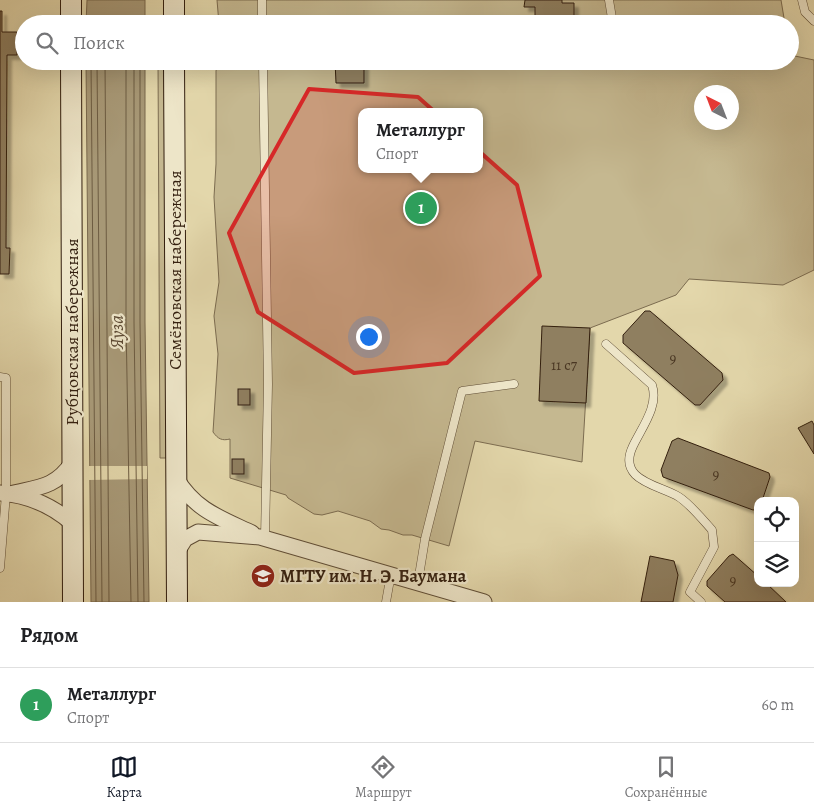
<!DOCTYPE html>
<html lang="ru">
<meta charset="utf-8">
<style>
body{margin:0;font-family:Alegreya,serif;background:#f2f2f2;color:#202124}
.controls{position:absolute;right:15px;bottom:15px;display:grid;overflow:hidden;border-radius:10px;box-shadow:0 5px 20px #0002}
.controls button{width:45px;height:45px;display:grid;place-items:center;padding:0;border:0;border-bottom:1px solid #e0e0e0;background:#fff;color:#202124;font:25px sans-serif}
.compass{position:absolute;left:694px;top:85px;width:45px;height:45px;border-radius:50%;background:#fff;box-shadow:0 5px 20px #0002;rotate:318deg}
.you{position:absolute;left:368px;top:336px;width:18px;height:18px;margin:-12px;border:4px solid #fff;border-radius:50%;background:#1a73e8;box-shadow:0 0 0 8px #1a73e833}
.badge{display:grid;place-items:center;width:32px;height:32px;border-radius:50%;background:#111827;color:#fff;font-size:16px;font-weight:700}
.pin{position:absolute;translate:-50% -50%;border:2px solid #fff;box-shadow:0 1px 5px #0006}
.popup{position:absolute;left:358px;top:108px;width:125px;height:65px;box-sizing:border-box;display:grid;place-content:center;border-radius:10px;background:#fff;filter:drop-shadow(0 1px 4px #0005);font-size:16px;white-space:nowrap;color:#757577}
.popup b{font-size:19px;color:#202124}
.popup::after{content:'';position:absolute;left:50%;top:100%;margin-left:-10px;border:10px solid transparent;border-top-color:#fff}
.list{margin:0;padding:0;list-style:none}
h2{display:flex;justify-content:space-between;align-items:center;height:65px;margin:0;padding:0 20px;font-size:21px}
h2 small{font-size:16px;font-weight:400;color:#757577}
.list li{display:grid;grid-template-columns:32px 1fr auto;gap:15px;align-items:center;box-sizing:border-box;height:75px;padding:0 20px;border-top:1px solid #e0e0e0}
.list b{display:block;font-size:19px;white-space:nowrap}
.list p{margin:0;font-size:16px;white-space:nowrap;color:#757577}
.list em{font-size:16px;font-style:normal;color:#757577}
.icon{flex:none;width:28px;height:28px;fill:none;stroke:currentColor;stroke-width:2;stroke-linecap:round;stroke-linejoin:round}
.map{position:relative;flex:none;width:814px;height:602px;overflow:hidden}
.search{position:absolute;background:#fff;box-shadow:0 5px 20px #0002;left:15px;right:15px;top:15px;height:55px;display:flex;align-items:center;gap:12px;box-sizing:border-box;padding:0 18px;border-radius:28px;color:#757577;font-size:19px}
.sheet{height:140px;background:#fff}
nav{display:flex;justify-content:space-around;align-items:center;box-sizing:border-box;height:70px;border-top:1px solid #e0e0e0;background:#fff;font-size:14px;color:#757577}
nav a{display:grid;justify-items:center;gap:2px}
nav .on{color:#111827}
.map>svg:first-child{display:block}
.green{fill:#c5b890;stroke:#7c6c50;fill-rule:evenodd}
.water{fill:#a79876;stroke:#79684d}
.pier{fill:#e3d7ab}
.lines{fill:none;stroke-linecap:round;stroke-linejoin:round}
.shore{stroke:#6d5c42;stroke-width:1}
.building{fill:#8f7f60;stroke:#331f0f;filter:url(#shadow)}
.lane-casing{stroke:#5f4d36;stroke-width:9}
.street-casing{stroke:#5f4d36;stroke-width:17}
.secondary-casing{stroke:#331f0f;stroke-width:22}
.lane{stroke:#ede5c8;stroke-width:8}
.street{stroke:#ede5c8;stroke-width:15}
.secondary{stroke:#ede5c8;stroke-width:20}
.marked{fill:#d62828;fill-opacity:0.2;stroke:#d62828;stroke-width:4;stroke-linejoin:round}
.labels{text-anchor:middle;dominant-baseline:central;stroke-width:4.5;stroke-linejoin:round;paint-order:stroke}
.number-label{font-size:15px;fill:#4a3723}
.street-label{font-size:18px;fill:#331f0f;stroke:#ede5c8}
.poi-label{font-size:18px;font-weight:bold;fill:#331f0f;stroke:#ede5c8;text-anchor:start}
.water-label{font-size:19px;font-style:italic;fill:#5c4933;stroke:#ede5c8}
</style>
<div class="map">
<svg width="814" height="602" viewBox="0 0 814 602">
<defs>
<filter id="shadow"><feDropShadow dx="4.5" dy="4.5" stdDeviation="1" flood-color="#0004"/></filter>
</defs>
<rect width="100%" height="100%" fill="#e3d7ab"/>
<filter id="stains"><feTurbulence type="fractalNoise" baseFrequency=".004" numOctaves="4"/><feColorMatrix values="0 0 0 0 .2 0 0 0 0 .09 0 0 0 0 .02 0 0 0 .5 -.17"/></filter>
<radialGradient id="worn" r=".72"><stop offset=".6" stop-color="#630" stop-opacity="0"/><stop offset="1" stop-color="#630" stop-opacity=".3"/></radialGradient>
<g class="green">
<polygon points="217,0 781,0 785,24 219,24"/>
<path d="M790,55L814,60V270L783,285L689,279L676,295L590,328L582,462L475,441L449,546L412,535H403L389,530L381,529L370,521L338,511L322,515L314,514L288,498L286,495L230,478V439C222,441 218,439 213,432L218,354L214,316L219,282L214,197L216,164V71L218,61H790ZM702,92H732V122H702ZM362,112H480V169H362Z"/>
<polygon points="158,61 165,61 166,458 160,458"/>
</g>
<g class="water">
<polygon points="87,0 145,0 145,24 86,24"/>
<polygon points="86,61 145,61 145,322 149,602 91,602"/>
</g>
<polygon class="pier" points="89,466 147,466 147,479 89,480"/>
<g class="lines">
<g class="shore">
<polyline points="91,61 96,602"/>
<polyline points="97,61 102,602"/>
<polyline points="105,61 109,602"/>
<polyline points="126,61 126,322 131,602"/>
<polyline points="134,61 134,322 138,602"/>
<polyline points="140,61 140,322 144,602"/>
</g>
</g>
<g class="building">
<polygon points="525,0 562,0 562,3 574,3 574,16 535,17 535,7 524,7"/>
<polygon points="0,11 2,11 2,32 17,32 17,55 7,55 6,248 10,248 9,274 0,274"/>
<polygon points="335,61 364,61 364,83 336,83"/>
<polygon points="645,311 650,311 722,373 723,380 700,405 695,405 623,343 623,335"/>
<polygon points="542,326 590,328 586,403 539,401"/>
<rect x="238" y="389" width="12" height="16"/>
<polygon points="812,421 814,425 814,454 798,428"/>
<polygon points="678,438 769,473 770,477 762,501 758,501 758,509 753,510 663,477 661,470 672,441"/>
<rect x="232" y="459" width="12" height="15"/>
<polygon points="733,554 758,576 758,583 766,583 786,602 725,602 707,586 707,581 729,556"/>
<polygon points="650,556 674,561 678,575 673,602 641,602"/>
</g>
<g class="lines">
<g class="lane-casing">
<g id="lane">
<polyline points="262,0 262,24"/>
<polyline points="609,0 612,18 618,24"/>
<polyline points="802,0 805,12 814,21"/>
<polyline points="263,61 268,384 265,538"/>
<path d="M606,344L652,385C659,406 642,427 633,446C616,481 660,485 679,497C690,504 703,520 712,530L714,547L690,592L701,602"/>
<polyline points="0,377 6,378 6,494 0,568"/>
<polyline points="418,582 425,539 462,391 514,384"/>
<polyline points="386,602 391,574"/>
</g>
</g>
<g class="street-casing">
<g id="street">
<path d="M176,478C195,510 220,518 252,533"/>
<path d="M0,493C27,495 53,506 73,524"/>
<path d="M10,494C38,487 55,488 72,463"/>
<polyline points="177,552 185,539 198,532 260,537 484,602"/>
</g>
</g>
<g class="secondary-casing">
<g id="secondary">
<polyline points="71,0 71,24"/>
<polyline points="174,0 174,24"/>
<polyline points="71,61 73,602"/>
<polyline points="174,61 177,602"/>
</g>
</g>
<use href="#lane" class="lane"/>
<use href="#street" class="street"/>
<use href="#secondary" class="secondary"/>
</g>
<path class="marked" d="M309,89L418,97L517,185L540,276L447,363L354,373L258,312L229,233Z"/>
<defs>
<g id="university-disc" transform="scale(1.25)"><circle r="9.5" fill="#8f2418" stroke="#ede5c8"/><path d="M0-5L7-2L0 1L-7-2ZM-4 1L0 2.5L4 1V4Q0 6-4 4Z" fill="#fff"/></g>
</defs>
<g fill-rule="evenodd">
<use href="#university-disc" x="263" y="576"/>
</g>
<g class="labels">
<g class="number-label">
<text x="673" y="358">9</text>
<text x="564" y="365">11 с7</text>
<text x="716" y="474">9</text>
<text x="733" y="580">9</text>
</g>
<g class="street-label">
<text transform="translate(175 270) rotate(-90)">Семёновская набережная</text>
<text transform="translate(72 332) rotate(-90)">Рубцовская набережная</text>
</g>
<g class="poi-label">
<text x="280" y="576">МГТУ им. Н. Э. Баумана</text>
</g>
<g class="water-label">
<text transform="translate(117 332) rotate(-90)">Яуза</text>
</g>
</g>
<rect width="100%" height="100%" filter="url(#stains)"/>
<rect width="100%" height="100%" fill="url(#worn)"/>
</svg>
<div class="controls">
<button><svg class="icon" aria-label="locate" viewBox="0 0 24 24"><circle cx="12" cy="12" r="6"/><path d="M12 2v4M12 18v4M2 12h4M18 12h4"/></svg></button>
<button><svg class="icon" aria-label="layers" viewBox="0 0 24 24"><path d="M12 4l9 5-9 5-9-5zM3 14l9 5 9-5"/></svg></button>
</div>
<svg class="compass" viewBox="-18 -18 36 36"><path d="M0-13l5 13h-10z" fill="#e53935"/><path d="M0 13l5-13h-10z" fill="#757577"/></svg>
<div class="you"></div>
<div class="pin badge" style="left:421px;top:208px;background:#2e9e5b">1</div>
<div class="popup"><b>Металлург</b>Спорт</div>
<div class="search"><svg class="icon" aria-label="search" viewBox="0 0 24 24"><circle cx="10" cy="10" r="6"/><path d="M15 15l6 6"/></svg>Поиск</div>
</div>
<section class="sheet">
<h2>Рядом<small></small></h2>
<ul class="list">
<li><span class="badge" style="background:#2e9e5b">1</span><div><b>Металлург</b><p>Спорт</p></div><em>60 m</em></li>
</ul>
</section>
<nav>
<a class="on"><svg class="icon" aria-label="map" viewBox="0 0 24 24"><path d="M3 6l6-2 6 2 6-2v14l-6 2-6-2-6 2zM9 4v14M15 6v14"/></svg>Карта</a>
<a><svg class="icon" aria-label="directions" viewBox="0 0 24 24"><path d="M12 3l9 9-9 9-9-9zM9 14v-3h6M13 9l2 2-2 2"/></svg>Маршрут</a>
<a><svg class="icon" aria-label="saved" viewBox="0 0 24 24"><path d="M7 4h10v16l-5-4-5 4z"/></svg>Сохранённые</a>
</nav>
